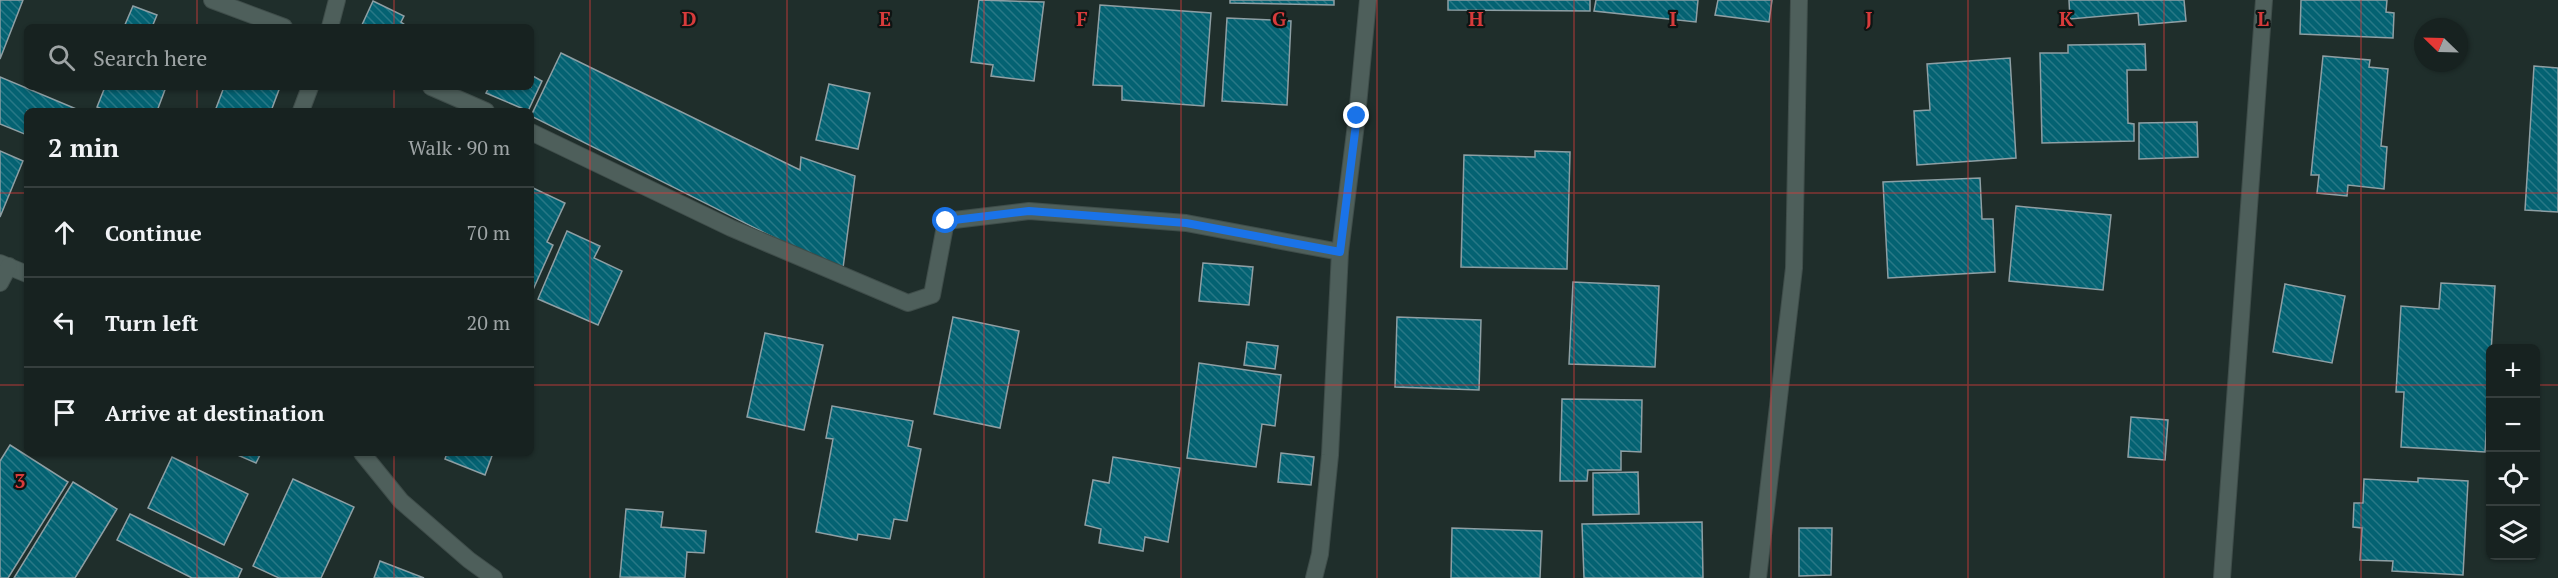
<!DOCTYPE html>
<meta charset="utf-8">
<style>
body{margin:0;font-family:"PT Serif",serif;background:#242f2d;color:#f1f3f6}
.controls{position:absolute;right:18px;bottom:18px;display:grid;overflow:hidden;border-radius:9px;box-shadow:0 2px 4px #0004}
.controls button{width:54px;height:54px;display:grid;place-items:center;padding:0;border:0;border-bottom:2px solid #363f3e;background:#172220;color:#f1f3f6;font:30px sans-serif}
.compass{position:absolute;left:2414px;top:18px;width:54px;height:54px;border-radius:50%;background:#172220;box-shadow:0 2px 4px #0004;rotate:293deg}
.stop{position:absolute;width:18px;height:18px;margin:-14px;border:4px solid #1a73e8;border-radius:50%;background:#fff}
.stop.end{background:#1a73e8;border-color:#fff;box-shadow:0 2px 6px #0008}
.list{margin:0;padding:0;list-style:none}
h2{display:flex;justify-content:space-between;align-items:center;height:78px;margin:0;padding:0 24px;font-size:26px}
h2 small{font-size:20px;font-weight:400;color:#9ea4a5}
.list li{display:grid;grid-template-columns:39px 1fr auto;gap:18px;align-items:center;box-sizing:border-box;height:90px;padding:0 24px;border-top:2px solid #363f3e}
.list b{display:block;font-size:22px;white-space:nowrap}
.list em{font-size:20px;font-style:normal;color:#9ea4a5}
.icon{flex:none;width:33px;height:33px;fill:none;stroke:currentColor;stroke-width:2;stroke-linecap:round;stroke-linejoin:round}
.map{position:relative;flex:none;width:2558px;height:578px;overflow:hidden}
.search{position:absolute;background:#172220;box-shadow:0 2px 4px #0004;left:24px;top:24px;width:510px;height:66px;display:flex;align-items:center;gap:15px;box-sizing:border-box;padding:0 21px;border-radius:9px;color:#9ea4a5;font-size:22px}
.panel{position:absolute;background:#172220;box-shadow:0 2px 4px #0004;left:24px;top:108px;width:510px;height:348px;border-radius:9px}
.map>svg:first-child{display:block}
.building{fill:url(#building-back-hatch);stroke:#8e9fa4;stroke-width:1.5}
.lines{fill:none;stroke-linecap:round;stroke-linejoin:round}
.minor-casing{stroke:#3f4d4a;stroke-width:18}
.minor{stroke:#4e5f5b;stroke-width:16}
.route{stroke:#1a73e8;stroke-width:8}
.grid{fill:none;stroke:#d73b3b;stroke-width:1.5;stroke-opacity:0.55}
.grid-label{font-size:20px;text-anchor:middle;font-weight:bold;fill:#d73b3b;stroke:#0e1413;stroke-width:4.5;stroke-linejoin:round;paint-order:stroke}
</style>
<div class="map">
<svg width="2558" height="578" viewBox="0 0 2558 578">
<defs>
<pattern id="building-back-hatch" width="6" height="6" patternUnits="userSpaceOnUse" patternTransform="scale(1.5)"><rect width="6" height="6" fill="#046272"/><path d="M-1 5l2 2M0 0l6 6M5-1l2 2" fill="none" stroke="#287886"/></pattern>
</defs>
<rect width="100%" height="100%" fill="#1f2e2b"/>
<g class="building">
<polygon points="0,0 23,0 0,59"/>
<polygon points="979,0 1044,2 1034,81 991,76 993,65 971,62"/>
<polygon points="1230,0 1334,0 1334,5 1230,3"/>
<polygon points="1448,0 1590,0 1590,11 1448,10"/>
<polygon points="1596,0 1698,0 1696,22 1594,11"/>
<polygon points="1718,0 1772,0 1769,22 1715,15"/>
<polygon points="2069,0 2184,0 2186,21 2139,25 2138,13 2070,19"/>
<polygon points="2301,0 2387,0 2386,12 2394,13 2393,38 2300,34"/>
<polygon points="373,1 404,16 401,22 408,27 361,27"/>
<polygon points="1100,5 1211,13 1204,106 1122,100 1122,86 1093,85"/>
<polygon points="133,6 157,15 152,27 124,27"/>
<polygon points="1227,18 1291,21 1287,105 1222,101"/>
<polygon points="2145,44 2146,70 2127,70 2128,123 2134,124 2134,141 2042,143 2040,53 2068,53 2068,45"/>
<polygon points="561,53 800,170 801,157 855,176 843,268 787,244 531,116"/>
<polygon points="2323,56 2370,60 2369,67 2388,69 2381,146 2387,147 2384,189 2348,185 2347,196 2317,193 2319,175 2311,175"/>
<polygon points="2010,58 2016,158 1917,165 1914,111 1930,110 1927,64"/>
<polygon points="2534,66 2558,68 2558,212 2525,210"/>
<polygon points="531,75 542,81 528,111 486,93 489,87 531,87"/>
<polygon points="0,77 81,111 27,111 27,135 0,124"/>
<polygon points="829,84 870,93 858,149 816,140"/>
<polygon points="105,87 166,87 157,111 107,111 97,107"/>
<polygon points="224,87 280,87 271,111 215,111"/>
<polygon points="2197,122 2198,157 2139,159 2139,123"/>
<polygon points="0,151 23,161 0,217"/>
<polygon points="1535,151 1570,152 1567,269 1461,267 1464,155 1535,157"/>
<polygon points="1980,178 1982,219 1993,219 1995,272 1888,278 1883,182"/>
<polygon points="531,187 565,203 547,242 553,245 532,292"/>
<polygon points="2016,206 2111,215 2103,290 2009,281"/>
<polygon points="567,231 600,246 594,258 622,271 598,325 538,299"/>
<polygon points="1203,263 1253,267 1249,305 1199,301"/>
<polygon points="1573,282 1659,286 1655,367 1569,364"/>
<polygon points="2441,283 2495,286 2485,452 2401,447 2404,392 2396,392 2401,306 2439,309"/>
<polygon points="2285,284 2345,296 2332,363 2273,352"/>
<polygon points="953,317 1019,331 1000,428 934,414"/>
<polygon points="1397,317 1481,320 1479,390 1395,387"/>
<polygon points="765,333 823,345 804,430 747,417"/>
<polygon points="1247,342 1278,346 1275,369 1244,365"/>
<polygon points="1199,363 1281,375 1275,426 1262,424 1256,467 1187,458"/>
<polygon points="1562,399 1642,400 1641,452 1621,451 1621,470 1588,470 1587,481 1560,481"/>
<polygon points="832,406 913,421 908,446 921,449 907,521 894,519 890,539 858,534 857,540 816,532 833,439 826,438"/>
<polygon points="2131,417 2168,420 2165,460 2128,457"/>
<polygon points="10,445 68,482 8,578 0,578 0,461"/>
<polygon points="233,453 261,453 256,463"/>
<polygon points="447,453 493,453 485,475 445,459"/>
<polygon points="1281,453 1314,457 1311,485 1278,482"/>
<polygon points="172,457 248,494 224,545 148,508"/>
<polygon points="1113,457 1180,468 1168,542 1145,537 1143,551 1099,543 1101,529 1085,525 1093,480 1109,483"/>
<polygon points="1638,472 1639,514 1593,515 1593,473"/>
<polygon points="2418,478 2468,481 2463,575 2392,571 2393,561 2360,560 2362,528 2353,527 2354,503 2363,503 2364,479 2418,482"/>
<polygon points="293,479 354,507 321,578 279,578 253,566"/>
<polygon points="73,482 117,509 75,578 14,578"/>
<polygon points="626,509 663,512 661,527 706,531 704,553 687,552 685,578 620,577"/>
<polygon points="130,514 242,569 238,578 192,578 117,540"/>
<polygon points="1702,522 1703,578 1584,578 1582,524"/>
<polygon points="1452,528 1542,531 1540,578 1451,578"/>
<polygon points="1799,528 1832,528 1831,575 1799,576"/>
<polygon points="380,561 424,578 374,578"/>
</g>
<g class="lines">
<g class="minor-casing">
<g id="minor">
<polyline points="212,0 284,27"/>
<polyline points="330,27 337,0"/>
<polyline points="431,87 486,111"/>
<polyline points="301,111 310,87"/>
<polyline points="531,132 731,228 908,303 932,295 946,221 1029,211 1186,223 1340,252"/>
<polyline points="0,263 27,274"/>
<polyline points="0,283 9,266"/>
<polyline points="362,453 401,501 469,560 494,578"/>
<polyline points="1314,578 1320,554 1330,455 1340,252 1357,116 1368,0"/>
<polyline points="1758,578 1794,268 1799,0"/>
<polyline points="2222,578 2264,0"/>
</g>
</g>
<use href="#minor" class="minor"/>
</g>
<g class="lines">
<polyline class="route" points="946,221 1029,211 1186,223 1340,252 1357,116"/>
</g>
<path class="grid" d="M197,0V27M394,0V27M590,0V578M787,0V578M984,0V578M1181,0V578M1377,0V578M1574,0V578M1771,0V578M1968,0V578M2164,0V578M2361,0V578M197,87V111M394,87V111M0,193H27M531,193H2558M0,385H27M531,385H2490M2536,385H2558M197,453V578M394,453V578"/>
<g class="grid-label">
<text x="689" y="26">D</text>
<text x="885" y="26">E</text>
<text x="1082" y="26">F</text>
<text x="1279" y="26">G</text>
<text x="1476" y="26">H</text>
<text x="1673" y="26">I</text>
<text x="1869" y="26">J</text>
<text x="2066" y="26">K</text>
<text x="2263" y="26">L</text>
<text x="20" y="488">3</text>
</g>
</svg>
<div class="controls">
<button>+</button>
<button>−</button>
<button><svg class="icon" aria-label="locate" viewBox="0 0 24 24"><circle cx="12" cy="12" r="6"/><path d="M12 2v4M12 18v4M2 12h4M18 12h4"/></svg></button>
<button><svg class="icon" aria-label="layers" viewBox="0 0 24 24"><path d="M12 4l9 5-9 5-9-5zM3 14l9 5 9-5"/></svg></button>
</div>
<svg class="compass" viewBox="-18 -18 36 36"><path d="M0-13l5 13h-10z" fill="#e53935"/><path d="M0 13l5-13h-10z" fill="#9ea4a5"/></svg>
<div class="stop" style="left:946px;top:221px"></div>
<div class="stop end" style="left:1357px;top:116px"></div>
<div class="search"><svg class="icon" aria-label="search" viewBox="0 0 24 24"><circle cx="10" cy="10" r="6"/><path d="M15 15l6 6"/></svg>Search here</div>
<section class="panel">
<h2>2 min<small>Walk · 90 m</small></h2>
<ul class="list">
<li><svg class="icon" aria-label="ahead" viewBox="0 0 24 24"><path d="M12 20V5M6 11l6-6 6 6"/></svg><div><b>Continue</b></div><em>70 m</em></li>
<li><svg class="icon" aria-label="left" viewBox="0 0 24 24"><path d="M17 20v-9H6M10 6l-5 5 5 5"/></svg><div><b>Turn left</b></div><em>20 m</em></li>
<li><svg class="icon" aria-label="arrive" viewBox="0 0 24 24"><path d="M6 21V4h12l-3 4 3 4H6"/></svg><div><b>Arrive at destination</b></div></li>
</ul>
</section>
</div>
